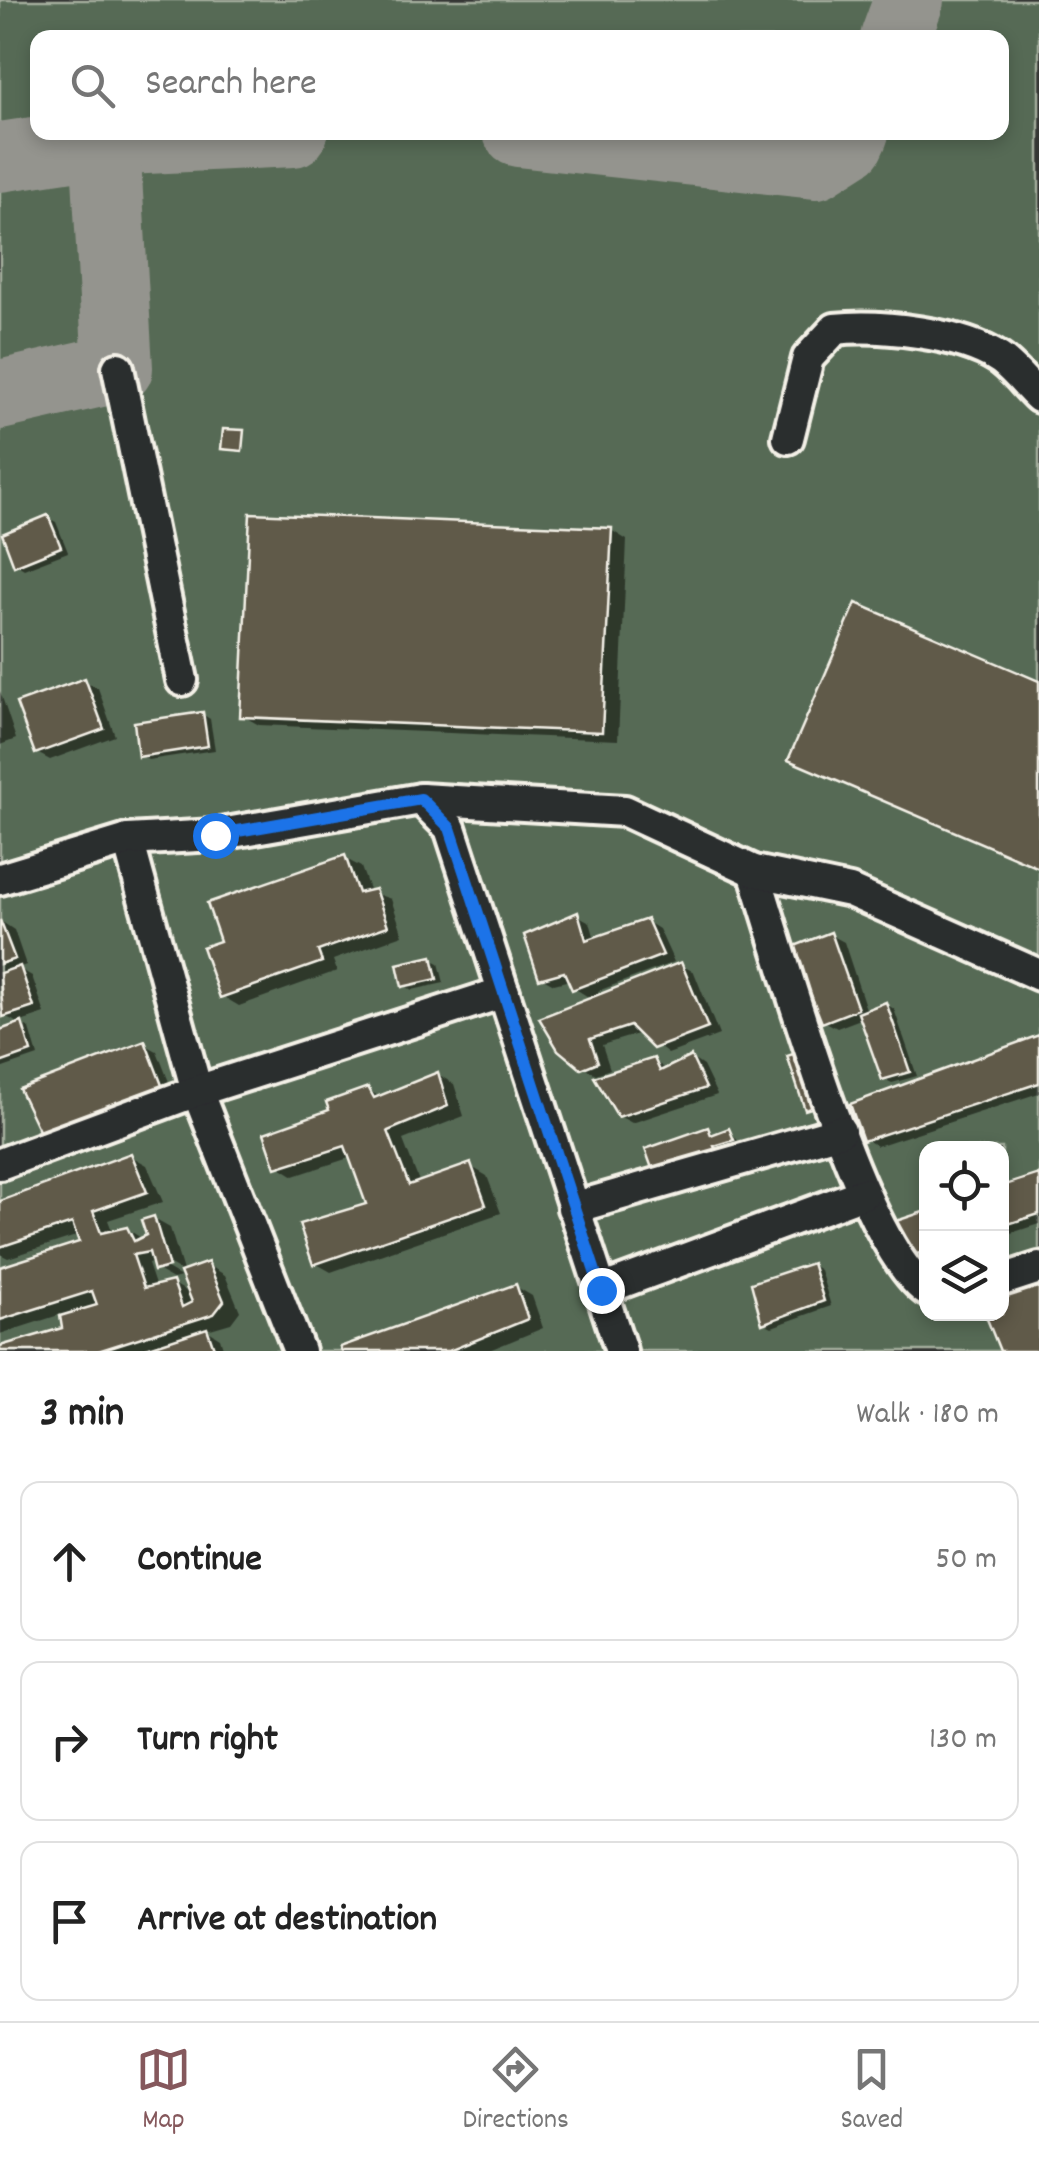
<!DOCTYPE html>
<meta charset="utf-8">
<style>
body{margin:0;font-family:Dekko,sans-serif;background:#f6f6f6;color:#222}
.controls{position:absolute;right:30px;bottom:30px;display:grid;overflow:hidden;border-radius:20px;box-shadow:0 5px 15px #0003}
.controls button{width:90px;height:90px;display:grid;place-items:center;padding:0;border:0;border-bottom:2px solid #e0e0e0;background:#fff;color:#222;font:50px sans-serif}
.stop{position:absolute;width:30px;height:30px;margin:-22px;border:8px solid #1a73e8;border-radius:50%;background:#fff}
.stop.end{background:#1a73e8;border-color:#fff;box-shadow:0 2px 10px #0008}
.list{margin:0;padding:0;list-style:none}
h2{display:flex;justify-content:space-between;align-items:center;height:130px;margin:0;padding:0 40px;font-size:42px}
h2 small{font-size:32px;font-weight:400;color:#767676}
.list li{display:grid;grid-template-columns:65px 1fr auto;gap:30px;align-items:center;box-sizing:border-box;height:160px;margin:0 20px 20px;padding:0 20px;border:2px solid #e0e0e0;border-radius:20px}
.list b{display:block;font-size:38px;white-space:nowrap}
.list em{font-size:32px;font-style:normal;color:#767676}
.icon{flex:none;width:55px;height:55px;fill:none;stroke:currentColor;stroke-width:2;stroke-linecap:round;stroke-linejoin:round}
.map{position:relative;flex:none;width:1039px;height:1351px;overflow:hidden}
.search{position:absolute;background:#fff;box-shadow:0 5px 15px #0003;left:30px;right:30px;top:30px;height:110px;display:flex;align-items:center;gap:25px;box-sizing:border-box;padding:0 35px;border-radius:20px;color:#767676;font-size:38px}
.sheet{height:670px;background:#fff}
nav{display:flex;justify-content:space-around;align-items:center;box-sizing:border-box;height:140px;border-top:2px solid #e0e0e0;background:#fff;font-size:28px;color:#767676}
nav a{display:grid;justify-items:center;gap:5px}
nav .on{color:#85585c}
.map>svg:first-child{display:block}
.green{fill:#566a54;stroke:#a5ae9e;stroke-width:2.5;fill-rule:evenodd}
.shadow{fill:#0007;fill-rule:evenodd}
.lines{fill:none;stroke-linecap:round;stroke-linejoin:round}
.taxiway{stroke:#94948e;stroke-width:70}
.building{fill:#615a4a;stroke:#f4f1e8;stroke-width:2.5}
.minor-casing{stroke:#f4f1e8;stroke-width:38}
.minor{stroke:#2a2d2e;stroke-width:30}
.route{stroke:#1a73e8;stroke-width:12}
</style>
<div class="map">
<svg width="1039" height="1351" viewBox="0 0 1039 1351">
<rect width="100%" height="100%" fill="#353634"/>
<filter id="ink" filterUnits="userSpaceOnUse"><feTurbulence type="fractalNoise" baseFrequency=".01" numOctaves="2"/><feDisplacementMap in="SourceGraphic" scale="20" xChannelSelector="R" yChannelSelector="G"/><feConvolveMatrix kernelMatrix="1 2 1 2 8 2 1 2 1" color-interpolation-filters="sRGB"/></filter>
<g filter="url(#ink)">
<path class="green" d="M0,0H1039V1351H0ZM38,38H1002V132H38ZM926,1148H1002V1314H926Z"/>
<g class="shadow">
<polygon points="48,518 56,522 68,552 24,569 16,564"/>
<polygon points="611,530 627,540 618,740 259,725 243,716"/>
<polygon points="85,681 98,688 115,736 50,760 37,753"/>
<polygon points="0,691 16,739 0,745"/>
<polygon points="202,714 210,719 215,750 148,760 140,755"/>
<polygon points="344,858 361,867 370,892 391,899 403,935 333,960 337,971 239,1006 222,996 223,942"/>
<polygon points="577,915 590,922 595,939 646,921 659,929 674,962 598,991 600,995 681,965 694,972 719,1035 668,1054 641,1033 602,1045 610,1069 596,1074 583,1067 542,1019 590,998 574,988 570,980 554,984 541,977"/>
<polygon points="2,922 14,930 26,965 18,968 32,976 45,1014 18,1023 30,1029 38,1056 0,1069 0,1032 21,1025 0,1013"/>
<polygon points="831,935 844,942 867,1012 886,1004 894,1009 917,1076 892,1083 884,1079 863,1018 837,1028 824,1021"/>
<polygon points="431,959 439,963 444,983 412,990 404,985"/>
<polygon points="1039,1038 1039,1093 877,1146 865,1139"/>
<polygon points="144,1044 157,1051 176,1100 45,1138"/>
<polygon points="691,1058 703,1066 717,1095 632,1123 619,1116 653,1060 667,1070"/>
<polygon points="437,1074 454,1084 464,1116 403,1140 420,1184 470,1166 487,1176 501,1213 331,1272 315,1263 369,1206 352,1157 294,1176 278,1166 332,1112 368,1090 382,1098"/>
<polygon points="707,1130 717,1135 729,1131 741,1144 664,1177"/>
<path d="M131,1156L147,1165L163,1202L108,1220L113,1233L127,1229L143,1239L154,1219L170,1228L184,1274L208,1265L225,1275L240,1311L231,1323L207,1330L220,1338L224,1351H0L65,1330L62,1314L0,1334V1270L82,1243L79,1235L8,1258L0,1254V1204ZM160,1259L182,1272L191,1294L172,1283L156,1288L148,1264L155,1262L157,1270L173,1279L181,1277L157,1263Z"/>
<polygon points="1039,1177 1039,1224 1002,1236 1002,1189"/>
<polygon points="926,1214 926,1261 922,1262 910,1255 896,1224"/>
<polygon points="812,1265 820,1270 831,1306 772,1327 764,1323"/>
<polygon points="515,1286 532,1296 543,1328 487,1351 345,1351"/>
</g>
<g class="lines">
<g class="taxiway">
<polyline points="895,38 909,0"/>
<polyline points="518,132 816,164 849,143 854,132"/>
<polyline points="0,157 105,141 293,132"/>
<polyline points="0,395 118,368 105,141"/>
</g>
</g>
<g class="building">
<polygon points="223,429 244,430 242,451 221,449"/>
<polygon points="250,513 612,528 602,732 240,717"/>
<polygon points="48,515 61,547 14,566 2,534"/>
<polygon points="856,603 1039,681 1039,868 788,760"/>
<polygon points="85,678 104,729 35,754 16,703"/>
<polygon points="203,712 208,746 138,757 134,722"/>
<polygon points="345,855 358,893 375,889 388,926 318,951 322,962 220,998 202,947 220,941 207,903"/>
<polygon points="578,912 586,940 647,919 663,955 572,990 564,972 539,979 524,935"/>
<polygon points="0,920 15,959 0,964"/>
<polygon points="831,932 858,1009 822,1023 792,947"/>
<polygon points="432,956 437,979 402,987 397,964"/>
<polygon points="681,962 708,1028 653,1049 630,1026 590,1039 598,1062 581,1069 558,1050 539,1018"/>
<polygon points="20,966 34,1007 3,1017 0,973"/>
<polygon points="886,1002 910,1072 882,1080 858,1013"/>
<polygon points="22,1022 31,1052 0,1063 0,1030"/>
<polygon points="1039,1035 1039,1083 863,1141 850,1104"/>
<polygon points="145,1041 165,1093 43,1139 19,1089"/>
<polygon points="799,1052 818,1106 805,1110 787,1056"/>
<polygon points="691,1056 706,1088 618,1117 594,1077 654,1058 660,1071"/>
<polygon points="438,1072 448,1106 388,1131 409,1185 471,1163 486,1205 313,1265 299,1224 366,1204 345,1146 276,1168 264,1133 329,1110 326,1102 368,1087 374,1098"/>
<polygon points="708,1127 711,1135 729,1128 734,1140 714,1146 717,1153 654,1174 645,1149"/>
<polygon points="131,1153 147,1192 93,1211 101,1233 127,1227 134,1241 146,1235 141,1220 154,1216 169,1267 154,1271 149,1252 133,1255 144,1288 173,1281 182,1307 192,1302 180,1272 208,1262 224,1301 214,1314 98,1351 0,1351 0,1346 62,1328 60,1316 97,1305 92,1291 0,1320 0,1267 79,1242 72,1223 0,1247 0,1201"/>
<polygon points="1039,1174 1039,1214 1002,1226 1002,1186"/>
<polygon points="926,1211 926,1251 908,1257 893,1222"/>
<polygon points="812,1263 824,1301 762,1324 751,1283"/>
<polygon points="1039,1276 1039,1351 1000,1351 985,1314 1002,1314 1002,1289"/>
<polygon points="516,1284 528,1319 449,1351 342,1351 340,1347"/>
<polygon points="207,1328 215,1351 137,1351"/>
</g>
<g class="lines">
<g class="minor-casing">
<g id="minor">
<polyline points="118,368 182,680"/>
<path d="M788,438L808,358L835,329C879,324 961,333 999,358C1013,367 1026,385 1039,397"/>
<polyline points="421,799 450,828 621,1351"/>
<polyline points="128,840 197,1091 299,1351"/>
<path d="M754,871C784,962 858,1239 926,1290"/>
<polyline points="0,879 128,840 215,835 421,799 625,811 754,871 850,891 1039,975"/>
<polyline points="0,1164 197,1091 504,992"/>
<polyline points="573,1208 840,1131"/>
<polyline points="1002,1280 1039,1268"/>
<polyline points="601,1290 864,1193"/>
</g>
</g>
<use href="#minor" class="minor"/>
</g>
</g>
<g class="lines" filter="url(#ink)">
<polyline class="route" points="215,835 421,799 450,828 601,1290"/>
</g>
</svg>
<div class="controls">
<button><svg class="icon" aria-label="locate" viewBox="0 0 24 24"><circle cx="12" cy="12" r="6"/><path d="M12 2v4M12 18v4M2 12h4M18 12h4"/></svg></button>
<button><svg class="icon" aria-label="layers" viewBox="0 0 24 24"><path d="M12 4l9 5-9 5-9-5zM3 14l9 5 9-5"/></svg></button>
</div>
<div class="stop" style="left:215px;top:835px"></div>
<div class="stop end" style="left:601px;top:1290px"></div>
<div class="search"><svg class="icon" aria-label="search" viewBox="0 0 24 24"><circle cx="10" cy="10" r="6"/><path d="M15 15l6 6"/></svg>Search here</div>
</div>
<section class="sheet">
<h2>3 min<small>Walk · 180 m</small></h2>
<ul class="list">
<li><svg class="icon" aria-label="ahead" viewBox="0 0 24 24"><path d="M12 20V5M6 11l6-6 6 6"/></svg><div><b>Continue</b></div><em>50 m</em></li>
<li><svg class="icon" aria-label="right" viewBox="0 0 24 24"><path d="M7 20v-9h11M14 6l5 5-5 5"/></svg><div><b>Turn right</b></div><em>130 m</em></li>
<li><svg class="icon" aria-label="arrive" viewBox="0 0 24 24"><path d="M6 21V4h12l-3 4 3 4H6"/></svg><div><b>Arrive at destination</b></div></li>
</ul>
</section>
<nav>
<a class="on"><svg class="icon" aria-label="map" viewBox="0 0 24 24"><path d="M3 6l6-2 6 2 6-2v14l-6 2-6-2-6 2zM9 4v14M15 6v14"/></svg>Map</a>
<a><svg class="icon" aria-label="directions" viewBox="0 0 24 24"><path d="M12 3l9 9-9 9-9-9zM9 14v-3h6M13 9l2 2-2 2"/></svg>Directions</a>
<a><svg class="icon" aria-label="saved" viewBox="0 0 24 24"><path d="M7 4h10v16l-5-4-5 4z"/></svg>Saved</a>
</nav>
